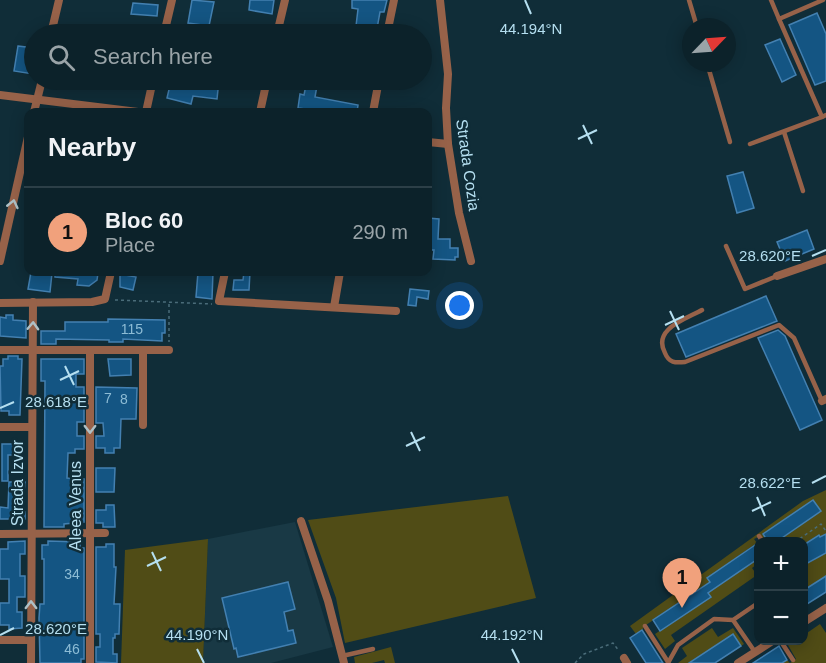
<!DOCTYPE html>
<meta charset="utf-8">
<style>
body{margin:0;font-family:Arial,sans-serif;background:#152a32;color:#f1f3f6}
.controls{position:absolute;right:18px;bottom:18px;display:grid;overflow:hidden;border-radius:12px;box-shadow:0 3px 15px #0003}
.controls button{width:54px;height:54px;display:grid;place-items:center;padding:0;border:0;border-bottom:2px solid #2c3f47;background:#0c222a;color:#f1f3f6;font:30px sans-serif}
.compass{position:absolute;left:682px;top:18px;width:54px;height:54px;border-radius:50%;background:#0c222a;box-shadow:0 3px 15px #0003;rotate:65deg}
.you{position:absolute;left:460px;top:306px;width:21px;height:21px;margin:-15px;border:4px solid #fff;border-radius:50%;background:#1a73e8;box-shadow:0 0 0 9px #1a73e833}
.badge{display:grid;place-items:center;width:39px;height:39px;border-radius:50%;background:#f1a17c;color:#111;font-size:20px;font-weight:700}
.pin{position:absolute;translate:-50% -50px;filter:drop-shadow(0 2px 3px #0008)}
.pin::after{content:'';position:absolute;top:32px;width:21px;height:18px;background:inherit;clip-path:polygon(0 0,100% 0,50% 100%)}
.list{margin:0;padding:0;list-style:none}
h2{display:flex;justify-content:space-between;align-items:center;height:78px;margin:0;padding:0 24px;font-size:26px}
h2 small{font-size:20px;font-weight:400;color:#9aa4a8}
.list li{display:grid;grid-template-columns:39px 1fr auto;gap:18px;align-items:center;box-sizing:border-box;height:90px;padding:0 24px;border-top:2px solid #2c3f47}
.list b{display:block;font-size:22px;white-space:nowrap}
.list p{margin:0;font-size:20px;white-space:nowrap;color:#9aa4a8}
.list em{font-size:20px;font-style:normal;color:#9aa4a8}
.icon{flex:none;width:33px;height:33px;fill:none;stroke:currentColor;stroke-width:2;stroke-linecap:round;stroke-linejoin:round}
.map{position:relative;flex:none;width:826px;height:663px;overflow:hidden}
.search{position:absolute;background:#0c222a;box-shadow:0 3px 15px #0003;left:24px;top:24px;width:408px;height:66px;display:flex;align-items:center;gap:15px;box-sizing:border-box;padding:0 21px;border-radius:33px;color:#9aa4a8;font-size:22px}
.panel{position:absolute;background:#0c222a;box-shadow:0 3px 15px #0003;left:24px;top:108px;width:408px;height:168px;border-radius:12px}
.map>svg:first-child{display:block}
.built{fill:#193945}
.green{fill:#504c16}
.building{fill:#145583;stroke:#4380b1;stroke-width:1.5}
.lines{fill:none;stroke-linecap:round;stroke-linejoin:round}
.path{stroke:#4a6c79;stroke-width:1.5;stroke-dasharray:3 3;stroke-linecap:butt}
.lane{stroke:#976249;stroke-width:4.5}
.street{stroke:#976249;stroke-width:8}
.oneway{stroke:#aec0c6}
.ticks{fill:none;stroke:#b5dff0;stroke-width:2}
.labels{text-anchor:middle;dominant-baseline:central;stroke-width:5;stroke-linejoin:round;paint-order:stroke}
.number-label{font-size:14px;fill:#8dbcd5}
.street-label{font-size:16px;fill:#b5dff0;stroke:#102d38}
.ticks-label{font-size:15px;text-anchor:middle;fill:#b5dff0;stroke:#102d38;stroke-width:5;stroke-linejoin:round;paint-order:stroke}
</style>
<div class="map">
<svg width="826" height="663" viewBox="0 0 826 663">
<rect width="100%" height="100%" fill="#102d38"/>
<polygon class="built" points="295,522 333,647 271,663 203,663 208,539"/>
<g class="green">
<polygon points="826,490 826,538 820,537 818,535 806,543 807,546 804,548 804,542 775,541 820,511 813,500 763,534 768,541 765,541 760,536 754,539 757,543 707,578 714,588 758,558 758,563 752,568 757,575 671,635 675,641 665,649 655,634 710,597 704,586 643,627 643,629 636,634 630,626 803,501"/>
<polygon points="508,496 536,598 345,643 336,598 308,520"/>
<polygon points="208,539 203,663 121,663 125,550"/>
<polygon points="826,553 826,576 804,590 804,565"/>
<polygon points="820,624 826,633 826,663 782,663 787,660 790,663 796,659 788,645 795,641 804,640 804,635"/>
<polygon points="712,628 718,637 733,628 744,644 741,646 733,634 689,663 678,663 687,656 682,648"/>
<polygon points="391,647 395,663 385,663 384,660 372,663 355,663 354,657"/>
</g>
<g class="building">
<polygon points="192,0 214,2 209,26 188,23"/>
<polygon points="250,0 274,0 272,14 249,10"/>
<polygon points="352,0 387,0 384,12 380,12 376,34 365,34 366,27 356,26 358,9 352,8"/>
<polygon points="133,3 158,5 157,16 131,14"/>
<polygon points="817,13 826,34 826,81 815,85 789,25"/>
<polygon points="780,39 796,75 782,82 765,45"/>
<polygon points="18,46 34,48 33,74 14,71"/>
<polygon points="211,80 219,80 217,99 193,96 191,104 167,98 171,81 204,86 205,82 211,83"/>
<polygon points="307,80 318,80 315,97 358,105 357,112 319,112 319,111 298,108 300,94 304,95"/>
<polygon points="743,172 754,208 737,213 727,176"/>
<polygon points="428,218 439,219 438,239 450,239 450,248 458,248 458,257 455,257 455,260 433,259 434,250 428,250"/>
<polygon points="807,230 814,249 785,261 777,242"/>
<polygon points="31,272 52,273 50,292 28,289"/>
<polygon points="55,272 98,273 97,280 89,286 77,285 78,279 55,277"/>
<polygon points="198,272 213,272 212,299 196,297"/>
<polygon points="244,272 250,272 249,290 233,290 234,280 243,280"/>
<polygon points="120,274 136,277 133,290 120,287"/>
<polygon points="410,289 429,291 428,299 417,297 416,306 408,305"/>
<polygon points="766,296 777,321 686,357 676,334"/>
<polygon points="6,315 13,315 13,320 26,321 26,338 0,336 0,317 6,318"/>
<polygon points="108,319 165,320 165,333 162,333 162,341 123,339 123,342 109,342 109,340 56,339 56,344 41,344 41,331 65,331 65,322 108,322"/>
<polygon points="778,330 785,336 822,420 800,430 758,338"/>
<polygon points="8,356 18,356 18,359 22,359 20,415 9,415 9,411 1,411 0,366 3,366 3,359 8,359"/>
<polygon points="41,359 84,359 84,374 76,374 76,387 84,387 84,422 77,422 77,436 84,436 84,449 75,449 75,453 68,453 67,478 84,479 84,522 64,524 64,527 44,527 45,381 41,381"/>
<polygon points="108,359 131,359 131,375 110,376"/>
<polygon points="96,387 137,388 136,419 121,419 120,448 114,448 114,453 105,453 105,448 96,448 96,436 104,436 103,423 96,423"/>
<polygon points="2,444 18,444 18,455 8,455 8,481 2,481"/>
<polygon points="96,468 115,468 114,492 96,492"/>
<polygon points="9,482 25,482 22,512 25,512 25,519 0,519 0,507 8,508"/>
<polygon points="813,500 821,511 776,542 768,542 763,534"/>
<polygon points="106,505 114,505 115,527 103,527 103,523 96,523 96,510 106,510"/>
<polygon points="826,534 826,553 804,565 805,544 819,535 820,537"/>
<polygon points="25,541 25,554 20,554 20,576 25,576 25,597 17,597 17,612 22,612 22,628 9,629 9,625 0,625 0,603 9,603 9,579 0,579 0,549 8,549 8,542"/>
<polygon points="48,541 80,542 80,548 84,548 84,659 81,659 81,663 40,663 39,618 40,604 44,604 44,559 42,559 42,545 48,545"/>
<polygon points="758,543 759,558 708,593 711,597 660,631 653,620 710,582 707,578"/>
<polygon points="106,544 114,544 114,567 116,567 114,604 120,604 119,634 115,634 115,638 113,638 113,654 117,654 117,663 96,662 96,647 100,647 100,634 96,634 96,547 106,547"/>
<polygon points="826,576 826,592 804,606 804,590"/>
<polygon points="288,582 295,609 284,612 288,631 293,630 296,643 238,657 236,648 234,649 222,598"/>
<polygon points="642,630 663,663 646,663 630,638"/>
<polygon points="733,634 741,646 715,663 689,663"/>
<polygon points="779,646 787,660 782,663 753,663"/>
</g>
<g class="lines">
<g class="path">
<polyline points="115,300 212,304"/>
<polyline points="169,304 169,342"/>
<polyline points="795,542 821,524 826,531"/>
<polyline points="575,663 584,654 613,643 619,651"/>
</g>
<g class="lane">
<polyline points="689,0 697,27"/>
<polyline points="771,0 779,19 823,0"/>
<polyline points="779,19 822,117 826,115"/>
<polyline points="707,63 730,142"/>
<polyline points="784,132 803,191"/>
<polyline points="750,144 822,117"/>
<polyline points="726,246 745,289 777,276"/>
<path d="M702,310C686,319 652,329 665,353C669,363 675,363 685,362L779,325L794,338L822,401"/>
<polyline points="759,536 763,542"/>
<polyline points="733,620 755,652"/>
<polyline points="645,626 668,662"/>
<polyline points="780,640 793,660"/>
<polyline points="342,656 373,649"/>
<polyline points="668,663 678,645 714,619 733,620 758,603"/>
</g>
<g class="street">
<polyline points="440,0 448,74 446,108 448,144 459,213 471,261"/>
<polyline points="51,34 59,0"/>
<polyline points="164,34 172,0"/>
<polyline points="277,34 285,0"/>
<polyline points="387,34 394,0"/>
<polyline points="0,95 138,112"/>
<polyline points="34,112 42,80"/>
<polyline points="146,112 153,80"/>
<polyline points="260,112 267,80"/>
<polyline points="373,112 379,80"/>
<polyline points="428,142 448,144"/>
<polyline points="0,261 28,137"/>
<polyline points="225,272 219,301 396,311"/>
<polyline points="777,276 826,259"/>
<polyline points="0,303 92,302 105,299 111,272"/>
<polyline points="334,307 340,272"/>
<polyline points="0,350 169,350"/>
<polyline points="822,401 826,399"/>
<polyline points="143,425 143,350"/>
<polyline points="0,427 32,427"/>
<polyline points="301,521 328,601 344,663"/>
<polyline points="0,534 105,533"/>
<polyline points="804,622 826,608"/>
<polyline points="0,640 31,640"/>
<polyline points="624,658 627,663"/>
<polyline points="31,663 33,302"/>
<polyline points="90,663 90,350"/>
<polyline points="738,663 774,640"/>
</g>
</g>
<defs><path id="oneway-chevron" d="M-2-3.5L2.5 0L-2 3.5" fill="none" stroke-width="1.6" stroke-linecap="round" stroke-linejoin="round" transform="scale(1.5)"/></defs>
<g class="oneway">
<use href="#oneway-chevron" transform="translate(13 204) rotate(-77)"/>
<use href="#oneway-chevron" transform="translate(33 326) rotate(-88)"/>
<use href="#oneway-chevron" transform="translate(90 429) rotate(90)"/>
<use href="#oneway-chevron" transform="translate(31 605) rotate(-90)"/>
</g>
<path class="ticks" d="M525,0L531,14M583,125L592,144M578,139L597,130M812,256L826,250M670,311L679,330M665,325L684,316M65,366L74,385M60,380L79,371M0,408L14,402M411,432L420,451M406,446L425,437M812,483L826,476M757,497L765,516M752,511L771,502M152,552L161,571M147,566L166,557M0,635L14,628M197,649L204,663M512,649L519,663"/>
<g class="labels">
<g class="number-label">
<text x="132" y="329">115</text>
<text x="108" y="398">7</text>
<text x="124" y="399">8</text>
<text x="72" y="574">34</text>
<text x="72" y="649">46</text>
</g>
<g class="street-label">
<text transform="translate(468 165) rotate(82)">Strada Cozia</text>
<text transform="translate(17 483) rotate(-90)">Strada Izvor</text>
<text transform="translate(75 506) rotate(-90)">Aleea Venus</text>
</g>
</g>
<g class="ticks-label">
<text x="531" y="34">44.194°N</text>
<text x="770" y="261">28.620°E</text>
<text x="56" y="407">28.618°E</text>
<text x="770" y="488">28.622°E</text>
<text x="56" y="634">28.620°E</text>
<text x="197" y="640">44.190°N</text>
<text x="512" y="640">44.192°N</text>
</g>
</svg>
<div class="controls">
<button>+</button>
<button>−</button>
</div>
<svg class="compass" viewBox="-18 -18 36 36"><path d="M0-13l5 13h-10z" fill="#e53935"/><path d="M0 13l5-13h-10z" fill="#9aa4a8"/></svg>
<div class="you"></div>
<div class="pin badge" style="left:682px;top:608px">1</div>
<div class="search"><svg class="icon" aria-label="search" viewBox="0 0 24 24"><circle cx="10" cy="10" r="6"/><path d="M15 15l6 6"/></svg>Search here</div>
<section class="panel">
<h2>Nearby<small></small></h2>
<ul class="list">
<li><span class="badge">1</span><div><b>Bloc 60</b><p>Place</p></div><em>290 m</em></li>
</ul>
</section>
</div>
